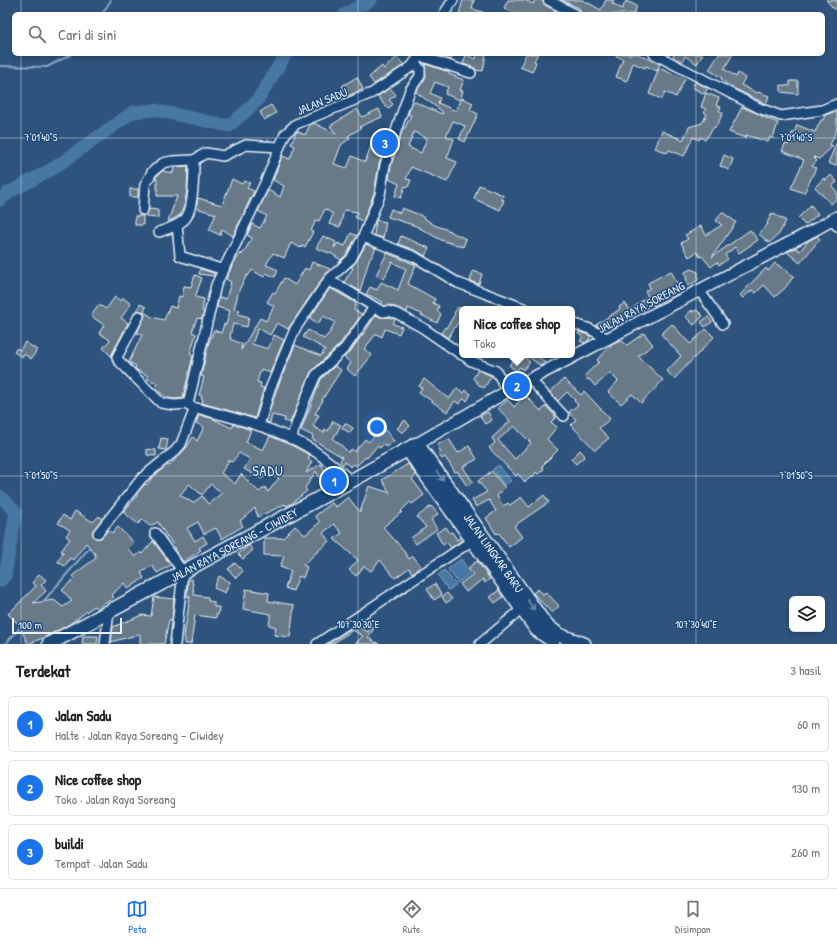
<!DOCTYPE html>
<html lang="id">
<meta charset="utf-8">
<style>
body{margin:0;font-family:"Patrick Hand",sans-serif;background:#f6f6f6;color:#202124}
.controls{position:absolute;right:12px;bottom:12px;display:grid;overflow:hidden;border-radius:6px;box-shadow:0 2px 6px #0003}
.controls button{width:36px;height:36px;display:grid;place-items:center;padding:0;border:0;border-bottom:1px solid #e0e0e0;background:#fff;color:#202124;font:20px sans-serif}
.scale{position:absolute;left:12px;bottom:10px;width:110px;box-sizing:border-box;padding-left:4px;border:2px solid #e8f1f8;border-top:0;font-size:11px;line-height:14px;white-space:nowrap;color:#e8f1f8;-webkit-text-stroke:3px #1f4a7a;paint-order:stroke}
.you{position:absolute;left:377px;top:427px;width:14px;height:14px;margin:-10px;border:3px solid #fff;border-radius:50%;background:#1a73e8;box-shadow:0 0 0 6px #1a73e833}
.badge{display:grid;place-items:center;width:26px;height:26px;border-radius:50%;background:#1a73e8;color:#fff;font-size:13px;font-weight:700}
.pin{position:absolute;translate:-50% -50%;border:2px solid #fff;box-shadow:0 1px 4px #0006}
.popup{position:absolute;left:459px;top:306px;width:116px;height:52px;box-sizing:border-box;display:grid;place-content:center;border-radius:6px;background:#fff;filter:drop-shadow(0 1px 3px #0005);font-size:13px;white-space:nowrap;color:#757577}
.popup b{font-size:15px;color:#202124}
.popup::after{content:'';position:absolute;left:50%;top:100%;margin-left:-8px;border:8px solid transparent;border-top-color:#fff}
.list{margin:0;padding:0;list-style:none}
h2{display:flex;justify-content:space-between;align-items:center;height:52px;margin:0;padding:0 16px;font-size:17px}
h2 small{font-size:13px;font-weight:400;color:#757577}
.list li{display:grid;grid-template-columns:26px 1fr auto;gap:12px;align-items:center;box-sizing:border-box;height:56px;margin:0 8px 8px;padding:0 8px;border:1px solid #e0e0e0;border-radius:6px}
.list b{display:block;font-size:15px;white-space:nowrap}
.list p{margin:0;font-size:13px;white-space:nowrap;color:#757577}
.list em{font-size:13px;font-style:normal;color:#757577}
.icon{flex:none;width:22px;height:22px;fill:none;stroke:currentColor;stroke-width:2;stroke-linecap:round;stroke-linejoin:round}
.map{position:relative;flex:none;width:837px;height:644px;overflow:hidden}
.search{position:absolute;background:#fff;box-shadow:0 2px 6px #0003;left:12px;right:12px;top:12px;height:44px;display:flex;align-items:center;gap:10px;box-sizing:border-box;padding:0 14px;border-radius:6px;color:#757577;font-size:15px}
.sheet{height:244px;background:#fff}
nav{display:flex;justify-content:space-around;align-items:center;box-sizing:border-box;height:56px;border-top:1px solid #e0e0e0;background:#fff;font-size:11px;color:#757577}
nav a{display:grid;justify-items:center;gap:2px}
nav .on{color:#1a73e8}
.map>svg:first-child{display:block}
.water{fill:#4677a3;stroke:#87a8c5}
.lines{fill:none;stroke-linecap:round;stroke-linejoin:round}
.stream{stroke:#87a8c5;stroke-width:2}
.river{stroke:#4677a3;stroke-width:13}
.building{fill:#687a88;stroke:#e8f1f8;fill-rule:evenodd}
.minor-casing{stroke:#e8f1f8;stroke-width:12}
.major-casing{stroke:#e8f1f8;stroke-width:14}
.highway-casing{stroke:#e8f1f8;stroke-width:16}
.minor{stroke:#1f4a7a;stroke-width:9}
.major{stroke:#1f4a7a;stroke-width:11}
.highway{stroke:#1f4a7a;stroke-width:13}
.oneway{stroke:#6f8dac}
.ticks{fill:none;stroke:#e8f1f8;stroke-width:1;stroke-opacity:0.45}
.labels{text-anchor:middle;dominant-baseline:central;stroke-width:3;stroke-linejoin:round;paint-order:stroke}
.street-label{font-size:12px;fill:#e8f1f8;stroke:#1f4a7a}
.quarter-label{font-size:14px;letter-spacing:1px;fill:#e8f1f8;stroke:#1f4a7a}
.ticks-label{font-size:10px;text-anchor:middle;fill:#e8f1f8;stroke:#1f4a7a;stroke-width:3;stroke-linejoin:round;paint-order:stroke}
</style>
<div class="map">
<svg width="837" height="644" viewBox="0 0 837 644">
<rect width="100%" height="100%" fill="#2e547d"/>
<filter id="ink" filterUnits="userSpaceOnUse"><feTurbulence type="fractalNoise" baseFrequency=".025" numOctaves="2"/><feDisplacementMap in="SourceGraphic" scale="8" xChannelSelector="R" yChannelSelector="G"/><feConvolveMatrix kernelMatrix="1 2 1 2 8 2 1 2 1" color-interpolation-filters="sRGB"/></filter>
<g filter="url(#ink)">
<g class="water">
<polygon points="499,465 511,481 504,485 493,469"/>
<polygon points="461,559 470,573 458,583 448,569"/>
<polygon points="444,570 456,585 448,590 438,575"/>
</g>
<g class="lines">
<g class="stream">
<polyline points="102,14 111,0"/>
<polyline points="0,66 47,67 72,54"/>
<polyline points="129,501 147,479"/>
<polyline points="42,603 90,547"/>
<polyline points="5,644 21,627"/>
</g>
<g class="river">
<polyline points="345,14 371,0"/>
<polyline points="0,200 8,193 54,168 133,112 155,110 229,126 257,101 286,54"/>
<polyline points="0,496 16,512 5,576 0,581"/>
</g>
</g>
<g class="building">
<polygon points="463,0 474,0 472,9 483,12 482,14 459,14"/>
<polygon points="508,0 525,0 533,4 535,0 542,0 545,5 556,11 554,14 515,14 504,8"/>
<polygon points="561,0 583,0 601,10 606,0 614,0 612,3 622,9 626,1 637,6 634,14 581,14 579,8"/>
<polygon points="826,0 837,0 837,10 833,8"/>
<polygon points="433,54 454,54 451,60"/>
<polygon points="477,54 486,54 483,71 476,70 475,68 463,64 466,55 476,59"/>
<polygon points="526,54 538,54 534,61 536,62 532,72 520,67"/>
<polygon points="612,54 638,54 660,64 657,71 646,66 645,68 633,63 627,81 616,77 623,59"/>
<polygon points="674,54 703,54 697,64 685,56 682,62 673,57"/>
<polygon points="719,54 733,54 724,69 736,77 738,73 745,78 741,85 757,93 758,92 769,96 766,104 729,86 721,79 722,78 709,70"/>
<polygon points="397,57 404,65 374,84 369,77 382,66 384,69"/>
<path d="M425,64L449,72V74L464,80L460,90L463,91L460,100L445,94L448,87L435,82L430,93L440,98L438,103L456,111L462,98L473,103L470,110L478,114L465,142L459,139L465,126L453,121L446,136L454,139L447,158L457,162L447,182L411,167L406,179L411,180L408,187L405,186L401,198L395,196L399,184L389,179L391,166L403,128H405L411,115L408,114L413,101L442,114L443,112L416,92L426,76ZM414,132L427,138L421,153L408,147Z"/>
<polygon points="659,68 685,79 676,97 665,92 662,99 649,94"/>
<polygon points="357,77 363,89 348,96 342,86"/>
<polygon points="790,81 798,81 798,94 781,92 781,85 790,86"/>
<polygon points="695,82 708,88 704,94 692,87"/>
<polygon points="390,88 396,95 389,100 393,104 389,109 385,106 378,96"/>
<polygon points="706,93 719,98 716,105 721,107 719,111 723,113 716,127 714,127 705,140 700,137 699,140 693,137 684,156 669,150 667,153 655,148 662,131 683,140 689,127 702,123 707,114 704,112 706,109 701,107"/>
<polygon points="271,105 276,113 264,120 260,112"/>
<polygon points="742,107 761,115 761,116 778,123 773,138 770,137 768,142 746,135 745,138 729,132"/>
<polygon points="357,109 362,117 379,109 382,117 359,127 361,128 348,136 350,138 341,145 334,164 347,168 352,156 365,162 376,133 388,137 379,164 374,193 363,222 355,217 358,212 344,210 340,227 329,224 333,214 325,209 319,221 316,220 311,231 313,232 305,247 302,246 301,248 291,243 284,258 273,253 266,265 278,270 275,277 266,273 264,277 252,270 248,276 247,275 239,290 234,309 240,310 238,314 249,317 247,327 233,324 230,336 231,337 230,339 242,344 241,350 260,318 266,321 274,306 267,302 273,292 275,293 284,278 295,285 305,268 309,270 312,262 330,269 324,276 288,329 277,323 270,335 258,328 252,344 268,349 274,335 284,340 270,373 261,369 257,382 261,383 260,387 264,388 255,418 202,403 203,399 201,399 202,396 199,395 204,377 201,376 209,342 214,330 221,333 224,324 226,325 230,311 217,307 219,297 226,299 231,282 226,279 232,266 241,253 242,255 252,238 247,235 252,224 260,228 267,216 258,211 268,190 280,197 284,186 273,180 282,156 290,159 295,146 291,144 297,131 305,135 310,125 314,123 336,134 330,126"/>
<polygon points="834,112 837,113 837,129 830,145 833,146 819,159 813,157 817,161 812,166 816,168 804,193 791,188 804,160 782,151 785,144 788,145 792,133 794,133 797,125 815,132 821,120 823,120 825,115"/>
<polygon points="837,142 837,161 836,165 833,165 828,163"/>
<polygon points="724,155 733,159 729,170 720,166"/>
<polygon points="188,166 187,190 184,206 180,215 170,221 168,221 177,196 157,196 157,179 155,178 162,171 173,173 174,167"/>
<polygon points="831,175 837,182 832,186 837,192 837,198 831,204 815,187 824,178 826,180"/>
<polygon points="232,179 242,184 244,181 250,183 247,188 254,191 233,236 222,229 220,235 209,230 216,214 196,208 198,198 222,205"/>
<polygon points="479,185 503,195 502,200 504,200 500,210 474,199"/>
<rect x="130" y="189" width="8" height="8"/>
<polygon points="811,205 818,214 805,225 798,218"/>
<polygon points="402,208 420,215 434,225 451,231 451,232 466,239 463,247 441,240 416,226 388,217 391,209 400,213"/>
<polygon points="149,209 158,210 158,218 146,217"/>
<polygon points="722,212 736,222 712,257 750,230 758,240 739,253 735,247 725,255 728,259 719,265 717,262 711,267 702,256 700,257 697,252 689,257 681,243 688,239 685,235 701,226 706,235 722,225 716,221"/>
<polygon points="772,213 786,221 779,234 769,243 759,234 768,224 767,223"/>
<rect x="135" y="216" width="8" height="9"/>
<polygon points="376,220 386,222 383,238 374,235"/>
<polygon points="351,233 357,236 346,255 341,260 332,254 316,248 323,236 336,242 334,248 338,243 345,246"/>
<polygon points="401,236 429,248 425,256 417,251 398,244"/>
<polygon points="817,236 820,239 800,263 787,252 796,248 800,251 808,241"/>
<polygon points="366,244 376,248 371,258 370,257 360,291 344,282 353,268 351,267 356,262"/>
<polygon points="387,253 416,265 408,284 435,299 433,303 439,306 437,311 441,314 437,323 421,315 422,314 408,308 407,312 390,305 384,306 381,304 383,302 366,294 370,287 377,290 381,282 398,290 406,269 392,262 384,279 376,275"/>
<polygon points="775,263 794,276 785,288 775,297 764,285 756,293 752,290 743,298 740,295 766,268 768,271"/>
<polygon points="200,269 214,273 214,276 199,274"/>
<polygon points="691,269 698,272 698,280 688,286 685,272"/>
<polygon points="473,271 482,274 479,284 470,281"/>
<polygon points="671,271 682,292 654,306 652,304 635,316 632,313 619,321 621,324 614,327 612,324 603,329 596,325 620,309 619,307 625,303 630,310 648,296 645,291 650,288 648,283"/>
<polygon points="195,275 202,278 195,297 204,299 202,311 204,312 202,319 197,318 192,332 196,334 190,354 193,356 183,397 183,398 174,399 167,398 155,388 157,383 147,379 148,376 137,370 135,368 136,366 129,362 142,335 137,333 145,315 142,311 137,311 140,304 146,307 144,312 152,317 164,320 170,306 176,308 179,296 182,297 184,286 191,287"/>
<polygon points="330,288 356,303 354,310 362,314 340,344 311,372 290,423 284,421 285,418 272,415 270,423 266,422 276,391 295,345 321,356 325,349 303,337 308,330 324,339 330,332 335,322 323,316 318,324 310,318"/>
<polygon points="115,297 121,301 123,298 131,304 121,318 128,323 111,356 103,348 110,340 99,333 104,325 91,316 99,305 106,309"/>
<polygon points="458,307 462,310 462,323 459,321 448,338 441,333 445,327 446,328 455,314 454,313"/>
<polygon points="692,310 692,312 697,310 703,316 694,325 685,316"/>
<polygon points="376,315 380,317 388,317 395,319 393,324 402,327 399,334 385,329 382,337 376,334 364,349 372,355 355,376 347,369 351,363 344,357 350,352 362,335 363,335"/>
<polygon points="708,317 712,322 705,327 701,322"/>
<polygon points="672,324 690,344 706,329 714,337 674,379 667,371 681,356 661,334"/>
<polygon points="579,332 591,336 588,341 585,343 580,341 583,337 578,334"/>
<polygon points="644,333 653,345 638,356 663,380 641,403 632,394 621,404 608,392 618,381 610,373 595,386 589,379 588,380 584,376 599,362 597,360 613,343 621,340 627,345"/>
<polygon points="25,342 37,350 31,359 24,354 22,357 14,352 17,348 20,350"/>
<polygon points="518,355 522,355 530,362 523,370 520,367 516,371 509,365"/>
<polygon points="526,355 536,355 545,362 541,366"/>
<polygon points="335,366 341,370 322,400 323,400 315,414 319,415 313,426 324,433 325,429 328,431 333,421 341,425 333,439 342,446 348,452 352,449 354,452 365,439 369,442 378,431 372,424 377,420 394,441 386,447 384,444 380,448 377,446 367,458 366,457 356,466 354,464 350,467 345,462 343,465 340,461 342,457 312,439 313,436 301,430 321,379"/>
<polygon points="478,370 492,376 484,388 479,385 473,378"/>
<polygon points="424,379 449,399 457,388 464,393 466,390 471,394 467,401 464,398 459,404 455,401 447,412 419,392 422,388 419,386"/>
<polygon points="564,379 581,395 584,391 610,419 599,428 609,438 595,450 571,425 576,420 569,412 578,405 574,401 575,400 567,392 558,401 550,392"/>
<path d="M525,395L541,411L546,406L556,417L551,422L557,427L547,439L558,450L542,466L544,469L538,474L536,472L532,478L531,477L525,482L518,474L516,476L489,448L495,443L492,438L510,421L498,408L508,400L514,407ZM514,426L531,443L515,459L498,440Z"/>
<polygon points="488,412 492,420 485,424 480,416"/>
<path d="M199,415L211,418L232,428L234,424L251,430L246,442L263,450L270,436L291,445L310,455L308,459L312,461L306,473L321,464L327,474L320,478L316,471L305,488L307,491L291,504L286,506L285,504L258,517L255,508L240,521L243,526L222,539L216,528L204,534L198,522L187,528L195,541L203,536L207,543L199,548L201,550L183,562L175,550L176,549L167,536V537L158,522L150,526L142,520L138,524L123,512L137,496V493L145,484L146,485L155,475L167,465L169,466L186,448L193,437L197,441L204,427L196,423ZM239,453L250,459L244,469L262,479L266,471L279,478L268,492L265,487L259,492L241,474L235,484L221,473L229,461L227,460L232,462ZM189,484L202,495L211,484L222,493L208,504L202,496L193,503L180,495Z"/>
<polygon points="405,420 410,426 402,433 397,428"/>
<polygon points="345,423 353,428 350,433 342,428"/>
<polygon points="161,438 168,439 166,450 159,449"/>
<polygon points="449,439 458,453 469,446 477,459 463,467 473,482 467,486 457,471 455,472 445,457 442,459 438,454 441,452 437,445"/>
<polygon points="147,449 156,450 156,456 147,455"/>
<polygon points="580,450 585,456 576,464 571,459"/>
<polygon points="408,464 416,475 412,479 424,495 412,504 410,502 401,511 402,512 383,527 401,547 409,559 413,556 421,566 417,569 417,570 412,573 409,568 395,578 380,560 371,571 364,566 356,576 349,570 358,560 334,539 342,533 334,524 323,533 329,541 303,565 307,567 303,578 299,576 293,591 285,588 291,571 280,567 284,556 264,555 264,538 283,538 295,526 305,535 320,522 315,516 332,503 336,507 348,497 360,512 369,486 390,493 382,480"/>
<polygon points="492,471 505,488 497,496 503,506 508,503 510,505 521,497 529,507 544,495 549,502 514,526 522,537 509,547 499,533 496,534 486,518 496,511 489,500 476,507 472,500 487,492 478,481"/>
<polygon points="431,506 438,514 431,520 437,529 416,544 411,538 426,527 417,517"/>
<polygon points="75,511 93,522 99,516 102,519 92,532 95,538 101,538 108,530 112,533 118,527 134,543 128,549 135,557 141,552 142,554 153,541 171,565 157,573 152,565 141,573 144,578 128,589 124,583 112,595 114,597 106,603 105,602 97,609 94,606 68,625 43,638 28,644 19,625 8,614 36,586 32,583 39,574 46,580 41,585 46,591 33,603 54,600 63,607 72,601 62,590 75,578 72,576 96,558 95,554 86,543 73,560 70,558 65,566 58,562 63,552 61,551 70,539 66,536 70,530 58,523 63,515 70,520"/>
<polygon points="446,527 450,533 452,532 457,540 461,537 462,540 451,548 447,542 443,545 436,533"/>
<polygon points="249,545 253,550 243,559 238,554"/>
<polygon points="477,561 490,579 485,583 483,579 466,592 460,584 473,574 468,568"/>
<polygon points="235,563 243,571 236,578 228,569"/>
<polygon points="219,576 230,582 225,593 214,588"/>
<polygon points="192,579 194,595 208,597 208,601 214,602 214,607 219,607 218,615 216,615 216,618 195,615 191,644 185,644 185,638 184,637 190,596 187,597 187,595 188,580"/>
<polygon points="435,584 442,595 434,600 427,589"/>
<polygon points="246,589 269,593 268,601 294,605 290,637 274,635 276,627 269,625 271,614 243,609"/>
<polygon points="538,589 543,594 546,592 559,606 552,613 533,593"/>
<polygon points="499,590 503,597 495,603 490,597"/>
<polygon points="447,593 452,599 446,603 442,597"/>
<polygon points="154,597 174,599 172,620 169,620 164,644 140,644 140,634 111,642 113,627 142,615 151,616"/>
<polygon points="362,621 363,623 360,626 361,628 368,632 372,627 374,628 368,638 379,644 355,644 363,636 353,630 332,644 328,644"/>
<polygon points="83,636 98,636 97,644 82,644"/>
</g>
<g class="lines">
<g class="minor-casing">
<g id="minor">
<polyline points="548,0 575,14"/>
<polyline points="444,14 453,0"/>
<polyline points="654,54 759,108 781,116 822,110 837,104"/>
<polyline points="420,56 471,73"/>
<polyline points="143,210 145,185 152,172 163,163 172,161 194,160 206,153 223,156 246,145 279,147"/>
<polyline points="832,219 837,226"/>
<polyline points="177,225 180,256 224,270"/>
<path d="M159,232C168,229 178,226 185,219C194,210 194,173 194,160"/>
<polyline points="363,237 415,257 458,283 526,309"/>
<polyline points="328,281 340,286 383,312 388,311 398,314 423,328 462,355"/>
<polyline points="699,290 723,324"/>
<polyline points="139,316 117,357 118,360 161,403 174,405 188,404"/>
<polyline points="572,323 590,329 608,339"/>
<polyline points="463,355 471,361 496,371 501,379 506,392"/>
<polyline points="531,380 564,416"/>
<polyline points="259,426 270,389 295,329 329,279 351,259 363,237 380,195 385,165 400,119 410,90 420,76 420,69 415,63"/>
<polyline points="291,439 305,400 316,375 345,348 374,307"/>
<path d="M351,481C337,469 324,456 308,447C271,426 229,417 189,406L188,404L216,285L265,183L285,134L296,124L372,93L411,67L421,54"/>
<polyline points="98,533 142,478 175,451 181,444 195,408"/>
<polyline points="155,533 183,572 175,644"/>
<polyline points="105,644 109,611"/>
<polyline points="317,644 473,540"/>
<polyline points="480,644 522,609"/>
</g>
</g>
<g class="major-casing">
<polyline id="major" points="417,444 506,392 816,229 837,217"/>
</g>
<g class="highway-casing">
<g id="highway">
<polyline points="408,450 537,630 553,641"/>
<path id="s1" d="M49,644L342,486L417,444L545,624L559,635L584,644"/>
</g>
</g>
<use href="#minor" class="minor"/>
<use href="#major" class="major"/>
<use href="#highway" class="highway"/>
</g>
<defs><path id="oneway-shaft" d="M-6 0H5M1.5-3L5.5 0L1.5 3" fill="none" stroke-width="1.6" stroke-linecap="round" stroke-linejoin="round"/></defs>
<g class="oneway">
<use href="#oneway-shaft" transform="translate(440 476) rotate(55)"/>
<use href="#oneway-shaft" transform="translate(531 605) rotate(55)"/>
</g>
</g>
<path class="ticks" d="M21,0V14M358,0V14M696,0V14M21,54V644M358,54V644M696,54V644M0,138H837M0,476H837"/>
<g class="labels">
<g class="street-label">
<text transform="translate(322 101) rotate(-22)">JALAN SADU</text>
<text transform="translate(641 307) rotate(-28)">JALAN RAYA SOREANG</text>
<text stroke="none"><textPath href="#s1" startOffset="210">JALAN RAYA SOREANG - CIWIDEY</textPath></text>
<text stroke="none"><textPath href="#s1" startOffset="552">JALAN LINGKAR BARU</textPath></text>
</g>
<g class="quarter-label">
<text x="268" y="470">SADU</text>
</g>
</g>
<g class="ticks-label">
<text x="41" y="141">7°01'40"S</text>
<text x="796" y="141">7°01'40"S</text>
<text x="41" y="479">7°01'50"S</text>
<text x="796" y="479">7°01'50"S</text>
<text x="358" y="628">107°30'30"E</text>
<text x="696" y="628">107°30'40"E</text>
</g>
</svg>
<div class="controls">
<button><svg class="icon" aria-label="layers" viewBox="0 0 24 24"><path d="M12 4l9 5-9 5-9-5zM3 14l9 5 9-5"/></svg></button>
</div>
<div class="scale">100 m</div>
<div class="you"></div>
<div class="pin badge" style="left:334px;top:481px">1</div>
<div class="pin badge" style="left:517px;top:386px">2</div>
<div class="popup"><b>Nice coffee shop</b>Toko</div>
<div class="pin badge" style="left:385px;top:143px">3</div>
<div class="search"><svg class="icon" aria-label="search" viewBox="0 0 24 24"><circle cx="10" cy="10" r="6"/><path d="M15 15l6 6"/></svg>Cari di sini</div>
</div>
<section class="sheet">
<h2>Terdekat<small>3 hasil</small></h2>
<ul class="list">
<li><span class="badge">1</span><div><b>Jalan Sadu</b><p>Halte · Jalan Raya Soreang - Ciwidey</p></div><em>60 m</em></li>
<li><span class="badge">2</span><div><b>Nice coffee shop</b><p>Toko · Jalan Raya Soreang</p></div><em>130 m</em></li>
<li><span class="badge">3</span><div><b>buildi</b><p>Tempat · Jalan Sadu</p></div><em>260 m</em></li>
</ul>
</section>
<nav>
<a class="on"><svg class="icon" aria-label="map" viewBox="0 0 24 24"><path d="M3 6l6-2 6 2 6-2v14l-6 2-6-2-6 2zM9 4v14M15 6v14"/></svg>Peta</a>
<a><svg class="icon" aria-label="directions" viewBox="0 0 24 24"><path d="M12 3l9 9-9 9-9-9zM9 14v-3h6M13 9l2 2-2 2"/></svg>Rute</a>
<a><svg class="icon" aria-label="saved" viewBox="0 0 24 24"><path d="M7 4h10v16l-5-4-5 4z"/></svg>Disimpan</a>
</nav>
